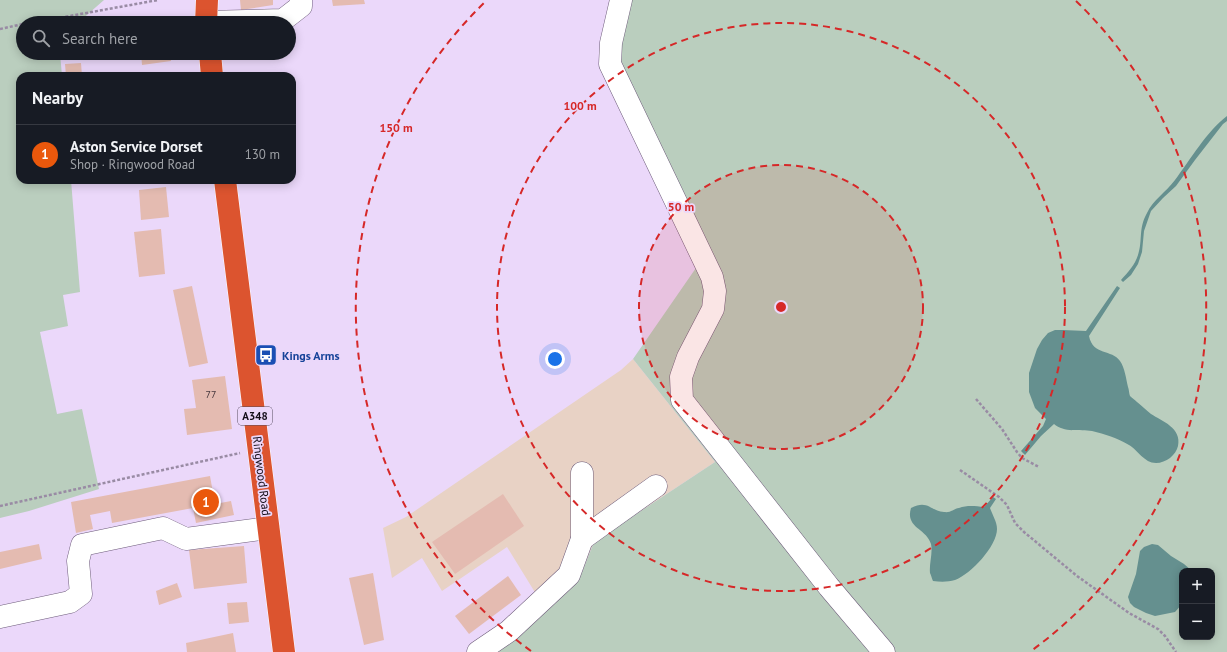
<!DOCTYPE html>
<meta charset="utf-8">
<style>
body{margin:0;font-family:"PT Sans",sans-serif;background:#242831;color:#f1f3f6}
.controls{position:absolute;right:12px;bottom:12px;display:grid;overflow:hidden;border-radius:8px;box-shadow:0 2px 10px #0003}
.controls button{width:36px;height:36px;display:grid;place-items:center;padding:0;border:0;border-bottom:1px solid #363941;background:#171b24;color:#f1f3f6;font:20px sans-serif}
.you{position:absolute;left:555px;top:359px;width:14px;height:14px;margin:-10px;border:3px solid #fff;border-radius:50%;background:#1a73e8;box-shadow:0 0 0 6px #1a73e833}
.badge{display:grid;place-items:center;width:26px;height:26px;border-radius:50%;background:#ea580c;color:#fff;font-size:13px;font-weight:700}
.pin{position:absolute;translate:-50% -50%;border:2px solid #fff;box-shadow:0 1px 4px #0006}
.list{margin:0;padding:0;list-style:none}
h2{display:flex;justify-content:space-between;align-items:center;height:52px;margin:0;padding:0 16px;font-size:17px}
h2 small{font-size:13px;font-weight:400;color:#9ea1a6}
.list li{display:grid;grid-template-columns:26px 1fr auto;gap:12px;align-items:center;box-sizing:border-box;height:60px;padding:0 16px;border-top:1px solid #363941}
.list b{display:block;font-size:15px;white-space:nowrap}
.list p{margin:0;font-size:13px;white-space:nowrap;color:#9ea1a6}
.list em{font-size:13px;font-style:normal;color:#9ea1a6}
.icon{flex:none;width:22px;height:22px;fill:none;stroke:currentColor;stroke-width:2;stroke-linecap:round;stroke-linejoin:round}
.map{position:relative;flex:none;width:1227px;height:652px;overflow:hidden}
.search{position:absolute;background:#171b24;box-shadow:0 2px 10px #0003;left:16px;top:16px;width:280px;height:44px;display:flex;align-items:center;gap:10px;box-sizing:border-box;padding:0 14px;border-radius:22px;color:#9ea1a6;font-size:15px}
.panel{position:absolute;background:#171b24;box-shadow:0 2px 10px #0003;left:16px;top:72px;width:280px;height:112px;border-radius:12px}
.map>svg:first-child{display:block}
.industrial{fill:#e8d2c5}
.green{fill:#bacebe;fill-rule:evenodd}
.water{fill:#65908f}
.building{fill:#e4bbb1}
.lines{fill:none;stroke-linecap:round;stroke-linejoin:round}
.minor-casing{stroke:#6d5c7a;stroke-width:23}
.highway-casing{stroke:#fff;stroke-width:23}
.path{stroke:#998ba4;stroke-width:2.5;stroke-dasharray:3 2;stroke-linecap:butt}
.minor{stroke:#fff;stroke-width:22}
.highway{stroke:#dc542f;stroke-width:22}
.ring{fill:none;stroke:#d62828;stroke-width:2;stroke-dasharray:7 5}
.labels{text-anchor:middle;dominant-baseline:central;stroke-width:3.5;stroke-linejoin:round;paint-order:stroke}
.number-label{font-size:10px;fill:#47383e}
.shield{fill:#ebd8fa;stroke:#544a5c;stroke-width:1}
.shield-label{font-size:11px;font-weight:bold;fill:#130d18}
.transit-label{font-size:12px;font-weight:bold;fill:#164399;stroke:#ebd8fa;text-anchor:start}
.street-label{font-size:12px;fill:#130d18;stroke:#ebd8fa}
.centre{fill:#d62828;stroke:#ebd8fa;stroke-width:2}
.ring-label{font-size:12px;text-anchor:middle;font-weight:bold;fill:#d62828;stroke:#ebd8fa;stroke-width:3.5;stroke-linejoin:round;paint-order:stroke}
</style>
<div class="map">
<svg width="1227" height="652" viewBox="0 0 1227 652">
<rect width="100%" height="100%" fill="#ebd8fa"/>
<polygon class="industrial" points="633,359 715,462 594,542 582,572 544,607 507,547 442,591 422,558 392,578 383,528 406,517 621,370"/>
<g class="green">
<polygon points="0,0 106,0 104,0 80,21 66,23 23,23 23,53 60,53 62,76 20,76 20,180 71,180 80,292 63,295 68,326 40,332 57,414 82,409 99,489 29,511 0,518"/>
<path d="M613,0H1227V652H492L582,572L594,542L715,462L633,359L698,265L599,67ZM1182,571H1212V637H1182Z"/>
</g>
<g class="water">
<path d="M1227,116V121L1223,124L1195,160L1176,186L1163,198L1151,211L1144,231L1142,252L1138,264L1131,275L1123,282L1121,280C1128,272 1135,265 1138,255C1143,240 1138,229 1147,213C1153,200 1166,192 1175,180C1190,160 1207,131 1227,116Z"/>
<path d="M1117,286L1120,288L1089,336C1093,356 1112,349 1120,361C1125,368 1126,379 1128,387C1129,389 1129,394 1130,396C1132,398 1135,400 1137,402C1142,406 1146,410 1151,414C1162,421 1182,428 1178,446C1176,455 1166,463 1156,463C1144,463 1138,450 1129,445C1117,438 1105,434 1092,431C1080,429 1064,433 1054,424L1041,436L1025,455L1021,451L1043,426L1046,419L1035,408L1029,392V373L1037,349L1042,340L1048,333L1055,330H1063L1086,331Z"/>
<path d="M993,497L996,499L990,508C992,514 997,522 997,529C997,546 971,574 955,580C948,582 941,582 933,581C932,579 931,575 930,573C929,564 933,553 931,544C926,528 905,528 911,508C928,499 930,511 944,512C951,513 953,509 959,508C967,505 975,506 984,507Z"/>
<polygon points="1152,544 1158,545 1171,556 1184,564 1192,571 1182,571 1182,604 1175,612 1155,616 1146,613 1134,607 1130,603 1128,597 1136,574 1140,551 1144,547"/>
</g>
<g class="building">
<polygon points="240,0 273,0 273,5 241,10"/>
<polygon points="332,0 364,0 365,4 333,6"/>
<polygon points="165,17 165,23 136,23 136,22"/>
<polygon points="141,53 170,53 171,61 142,65"/>
<polygon points="81,63 82,76 66,76 65,64"/>
<polygon points="166,187 169,217 141,220 139,190"/>
<polygon points="161,229 165,274 139,277 134,232"/>
<polygon points="192,286 208,363 189,367 173,290"/>
<polygon points="225,376 232,429 187,435 184,409 196,408 192,380"/>
<polygon points="210,476 215,504 231,501 234,515 196,523 193,508 112,523 110,511 90,515 93,529 76,533 71,502"/>
<polygon points="503,494 524,526 455,574 432,542"/>
<polygon points="39,544 42,559 0,569 0,552"/>
<polygon points="244,546 247,583 194,589 189,550"/>
<polygon points="373,573 384,640 364,645 349,578"/>
<polygon points="508,576 521,595 469,634 455,616"/>
<polygon points="177,583 182,597 159,605 156,591"/>
<polygon points="247,602 249,622 229,624 227,603"/>
<polygon points="233,633 236,652 187,652 186,643"/>
</g>
<g class="lines">
<g class="minor-casing">
<g id="minor">
<polyline points="621,0 611,43 610,64 712,277 715,291 713,309 688,357 681,377 682,400 829,587 884,652"/>
<polyline points="206,22 283,20 301,6 301,0"/>
<polyline points="582,539 656,486"/>
<polyline points="0,617 70,602 81,594 78,561 82,545 163,528 186,539 268,528"/>
<polyline points="478,652 509,631 569,575 582,539 582,473"/>
</g>
</g>
<g class="highway-casing">
<g id="highway">
<polyline points="206,23 207,0"/>
<polyline points="210,53 212,76"/>
<polyline points="225,180 284,652"/>
</g>
</g>
<g class="path">
<polyline points="31,23 158,0"/>
<polyline points="0,29 23,24"/>
<polyline points="976,399 1002,429 1017,452 1022,458 1039,467"/>
<polyline points="960,470 999,497 1007,505 1015,523 1024,532 1077,576 1129,613 1158,629 1165,636 1176,652"/>
<polyline points="0,506 240,453"/>
</g>
<use href="#minor" class="minor"/>
<use href="#highway" class="highway"/>
</g>
<circle cx="781" cy="307" r="142" fill="#d62828" fill-opacity=".12"/>
<g class="ring">
<circle cx="781" cy="307" r="142"/>
<circle cx="781" cy="307" r="284"/>
<path d="M531 651A425 425 0 0 1 486 1M1076 1A425 425 0 0 1 1031 651"/>
</g>
<defs>
<g id="bus-square" transform="scale(1.15)"><rect x="-9" y="-9" width="18" height="18" rx="4" fill="#1a4fb4" stroke="#ebd8fa"/><path d="M-5-6H5V4H4V6H2V4H-2V6H-4V4H-5ZM-3.5-4V0h7V-4ZM-3.5 1.2v1.5H-2V1.2ZM2 1.2v1.5H3.5V1.2Z" fill="#fff"/></g>
</defs>
<g fill-rule="evenodd">
<use href="#bus-square" x="266" y="355"/>
</g>
<g class="labels">
<g class="number-label">
<text x="211" y="394">77</text>
</g>
<rect class="shield" x="238" y="407" width="34" height="18" rx="3"/>
<g class="shield-label">
<text x="255" y="416">A348</text>
</g>
<g class="transit-label">
<text x="282" y="355">Kings Arms</text>
</g>
<g class="street-label">
<text transform="translate(262 476) rotate(83)">Ringwood Road</text>
</g>
</g>
<circle cx="781" cy="307" r="6" class="centre"/>
<g class="ring-label">
<text x="580" y="110">100 m</text>
<text x="396" y="132">150 m</text>
<text x="681" y="211">50 m</text>
</g>
</svg>
<div class="controls">
<button>+</button>
<button>−</button>
</div>
<div class="you"></div>
<div class="pin badge" style="left:206px;top:502px">1</div>
<div class="search"><svg class="icon" aria-label="search" viewBox="0 0 24 24"><circle cx="10" cy="10" r="6"/><path d="M15 15l6 6"/></svg>Search here</div>
<section class="panel">
<h2>Nearby<small></small></h2>
<ul class="list">
<li><span class="badge">1</span><div><b>Aston Service Dorset</b><p>Shop · Ringwood Road</p></div><em>130 m</em></li>
</ul>
</section>
</div>
